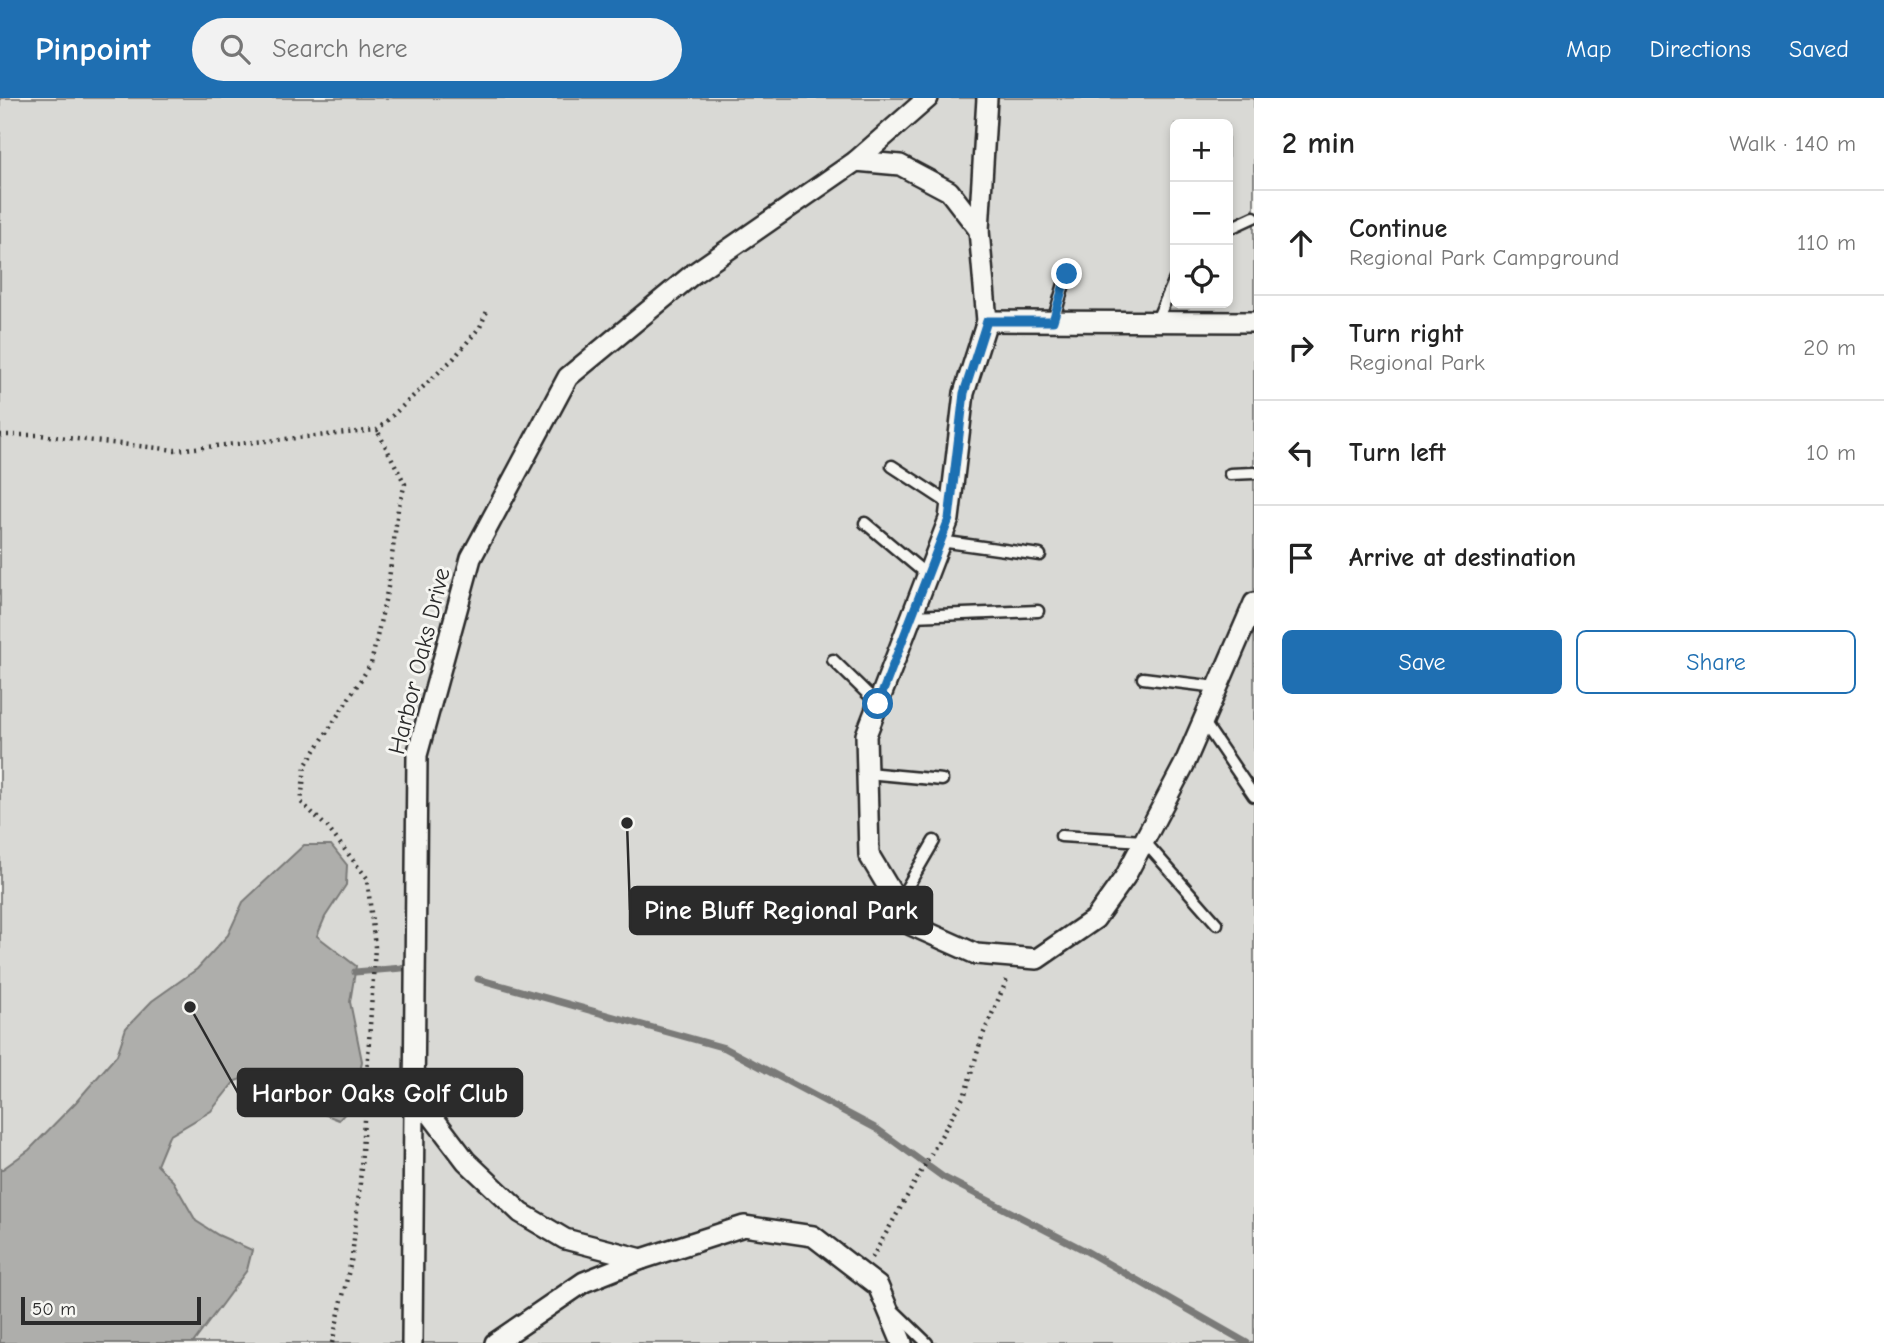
<!DOCTYPE html>
<meta charset="utf-8">
<style>
body{margin:0;font-family:"Comic Neue",sans-serif;background:#f2f2f2;color:#222}
.controls{position:absolute;right:21px;top:21px;display:grid;overflow:hidden;border-radius:10px;box-shadow:0 4px 10px #0003}
.controls button{width:63px;height:63px;display:grid;place-items:center;padding:0;border:0;border-bottom:2px solid #e0e0e0;background:#fff;color:#222;font:35px sans-serif}
.scale{position:absolute;left:21px;bottom:18px;width:180px;box-sizing:border-box;padding-left:7px;border:4px solid #2b2b2b;border-top:0;font-size:19px;line-height:24px;white-space:nowrap;color:#2b2b2b;-webkit-text-stroke:5px #f6f6f2;paint-order:stroke}
.stop{position:absolute;width:21px;height:21px;margin:-16px;border:5px solid #1f6fb2;border-radius:50%;background:#fff}
.stop.end{background:#1f6fb2;border-color:#fff;box-shadow:0 2px 7px #0008}
.list{margin:0;padding:0;list-style:none}
h2{display:flex;justify-content:space-between;align-items:center;height:91px;margin:0;padding:0 28px;font-size:30px}
h2 small{font-size:23px;font-weight:400;color:#767676}
.list li{display:grid;grid-template-columns:46px 1fr auto;gap:21px;align-items:center;box-sizing:border-box;height:105px;padding:0 28px;border-top:2px solid #e0e0e0}
.list b{display:block;font-size:26px;white-space:nowrap}
.list p{margin:0;font-size:23px;white-space:nowrap;color:#767676}
.list em{font-size:23px;font-style:normal;color:#767676}
.actions{display:flex;gap:14px;padding:21px 28px}
.actions a{flex:1;padding:16px 0;border:2px solid #1f6fb2;border-radius:10px;text-align:center;font-size:24px;color:#1f6fb2}
.actions .main{background:#1f6fb2;color:#fff}
.icon{flex:none;width:38px;height:38px;fill:none;stroke:currentColor;stroke-width:2;stroke-linecap:round;stroke-linejoin:round}
.map{position:relative;flex:none;width:1254px;height:1245px;overflow:hidden}
header{display:flex;align-items:center;gap:42px;box-sizing:border-box;height:98px;padding:0 35px;background:#1f6fb2;color:#fff}
header strong{font-size:33px}
nav{display:flex;gap:38px;margin-inline-start:auto;font-size:24px}
.search{width:490px;height:63px;background:#f2f2f2;display:flex;align-items:center;gap:18px;box-sizing:border-box;padding:0 24px;border-radius:38px;color:#767676;font-size:26px}
main{display:flex}
aside{flex:1;background:#fff}
.map>svg:first-child{display:block}
.green{fill:#d9d9d5;stroke:#828280;stroke-width:2;fill-rule:evenodd}
.water{fill:#aeaeab;stroke:#7a7a78;stroke-width:2}
.lines{fill:none;stroke-linecap:round;stroke-linejoin:round}
.stream{stroke:#7a7a78;stroke-width:7}
.lane-casing{stroke:#2b2b2b;stroke-width:15}
.street-casing{stroke:#2b2b2b;stroke-width:24}
.path{stroke:#2b2b2b;stroke-width:4.5;stroke-dasharray:2 5;stroke-linecap:butt}
.lane{stroke:#f6f6f2;stroke-width:10}
.street{stroke:#f6f6f2;stroke-width:19}
.route{stroke:#1f6fb2;stroke-width:9}
.labels{text-anchor:middle;dominant-baseline:central;stroke-width:6;stroke-linejoin:round;paint-order:stroke}
.street-label{font-size:24px;fill:#2b2b2b;stroke:#f6f6f2}
.leader{fill:none;stroke:#2b2b2b;stroke-width:2.5}
.callout-dot{fill:#2b2b2b;stroke:#f6f6f2;stroke-width:2.5}
.callout{fill:#2b2b2b;stroke:#2b2b2b;stroke-width:2.5}
.callout-label{font-size:26px;text-anchor:middle;font-weight:bold;fill:#fff}
</style>
<header>
<strong>Pinpoint</strong>
<div class="search"><svg class="icon" aria-label="search" viewBox="0 0 24 24"><circle cx="10" cy="10" r="6"/><path d="M15 15l6 6"/></svg>Search here</div>
<nav><a>Map</a><a>Directions</a><a>Saved</a></nav>
</header>
<main>
<div class="map">
<svg width="1254" height="1245" viewBox="0 0 1254 1245">
<rect width="100%" height="100%" fill="#f6f6f2"/>
<filter id="ink" filterUnits="userSpaceOnUse"><feTurbulence type="fractalNoise" baseFrequency=".0143" numOctaves="2"/><feDisplacementMap in="SourceGraphic" scale="14" xChannelSelector="R" yChannelSelector="G"/><feConvolveMatrix kernelMatrix="1 2 1 2 8 2 1 2 1" color-interpolation-filters="sRGB"/></filter>
<g filter="url(#ink)">
<path class="green" d="M0,0H1254V1245H0ZM1175,26H1228V205H1175Z"/>
<polygon class="water" points="304,747 331,747 347,767 346,787 325,819 317,838 356,868 350,904 362,963 356,1003 339,1022 311,1011 293,990 265,973 235,983 211,1013 169,1038 157,1067 173,1083 196,1123 218,1137 252,1152 247,1172 193,1245 0,1245 0,1073 29,1052 76,1004 117,957 126,930 152,903 197,871 228,837 243,804"/>
<g class="lines">
<g class="stream">
<polyline points="355,874 402,870"/>
<polyline points="478,881 725,950 877,1031 943,1079 1086,1153 1247,1245"/>
</g>
<g class="lane-casing">
<g id="lane">
<polyline points="1228,131 1254,119"/>
<polyline points="1053,223 1067,176"/>
<polyline points="1156,224 1175,181"/>
<polyline points="892,368 950,406"/>
<polyline points="1230,376 1254,375"/>
<polyline points="865,425 927,477"/>
<polyline points="940,443 1040,457"/>
<polyline points="912,518 1038,513"/>
<polyline points="833,562 878,606"/>
<polyline points="1143,580 1217,589"/>
<polyline points="1203,623 1254,698"/>
<polyline points="867,675 942,682"/>
<polyline points="1061,738 1144,743 1217,826"/>
<polyline points="898,805 934,743"/>
<polyline points="894,1213 927,1245"/>
</g>
</g>
<g class="street-casing">
<g id="street">
<polyline points="987,0 979,132 987,223 964,295 949,421 866,637 869,757 911,827 976,856 1037,861 1095,821 1125,779 1184,667 1254,505"/>
<polyline points="856,63 928,0"/>
<polyline points="987,223 1254,224"/>
<polyline points="413,993 466,1063 521,1115 565,1141 642,1161 744,1128 813,1138 878,1188 902,1245"/>
<polyline points="412,1245 417,657 471,460 568,279 693,176 856,63 900,67 949,93 979,132"/>
<polyline points="495,1245 584,1184 642,1161"/>
</g>
</g>
<g class="path">
<polyline points="0,337 40,337 175,352 377,332 454,260 480,229 488,211"/>
<polyline points="872,1160 965,996 982,939 1008,879"/>
<polyline points="332,1245 352,1159 360,1085 375,849 367,780 327,729 301,704 305,668 371,566 388,489 398,411 405,386 377,332"/>
</g>
<use href="#lane" class="lane"/>
<use href="#street" class="street"/>
</g>
</g>
<g class="lines" filter="url(#ink)">
<polyline class="route" points="878,606 949,421 964,295 987,223 1053,223 1067,176"/>
</g>
<g class="labels">
<g class="street-label">
<text transform="translate(419 563) rotate(-76)">Harbor Oaks Drive</text>
</g>
</g>
<path class="leader" d="M627 725L630 812M190 909L238 995"/>
<g class="callout-dot">
<circle cx="627" cy="725" r="7"/>
<circle cx="190" cy="909" r="7"/>
</g>
<g class="callout">
<rect x="630" y="789" width="302" height="47" rx="7"/>
<rect x="238" y="971" width="284" height="47" rx="7"/>
</g>
<g class="callout-label">
<text x="781" y="821">Pine Bluff Regional Park</text>
<text x="380" y="1004">Harbor Oaks Golf Club</text>
</g>
</svg>
<div class="controls">
<button>+</button>
<button>−</button>
<button><svg class="icon" aria-label="locate" viewBox="0 0 24 24"><circle cx="12" cy="12" r="6"/><path d="M12 2v4M12 18v4M2 12h4M18 12h4"/></svg></button>
</div>
<div class="scale">50 m</div>
<div class="stop" style="left:878px;top:606px"></div>
<div class="stop end" style="left:1067px;top:176px"></div>
</div>
<aside>
<h2>2 min<small>Walk · 140 m</small></h2>
<ul class="list">
<li><svg class="icon" aria-label="ahead" viewBox="0 0 24 24"><path d="M12 20V5M6 11l6-6 6 6"/></svg><div><b>Continue</b><p>Regional Park Campground</p></div><em>110 m</em></li>
<li><svg class="icon" aria-label="right" viewBox="0 0 24 24"><path d="M7 20v-9h11M14 6l5 5-5 5"/></svg><div><b>Turn right</b><p>Regional Park</p></div><em>20 m</em></li>
<li><svg class="icon" aria-label="left" viewBox="0 0 24 24"><path d="M17 20v-9H6M10 6l-5 5 5 5"/></svg><div><b>Turn left</b></div><em>10 m</em></li>
<li><svg class="icon" aria-label="arrive" viewBox="0 0 24 24"><path d="M6 21V4h12l-3 4 3 4H6"/></svg><div><b>Arrive at destination</b></div></li>
</ul>
<div class="actions"><a class="main">Save</a><a>Share</a></div>
</aside>
</main>
